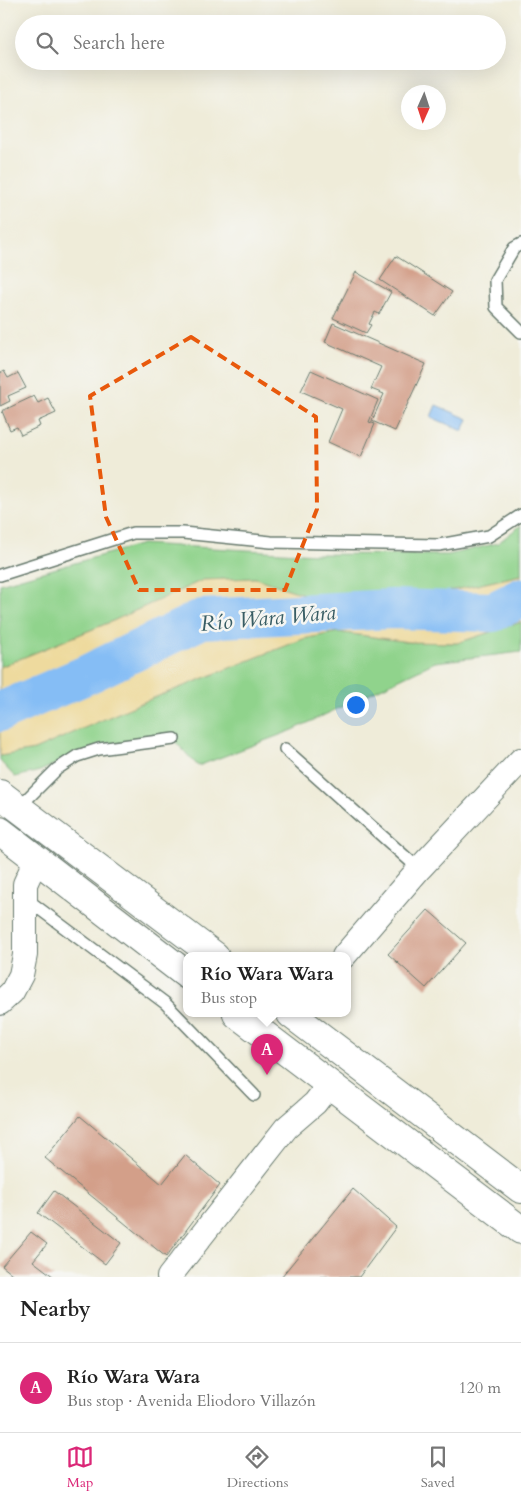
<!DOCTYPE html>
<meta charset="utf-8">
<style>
body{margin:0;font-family:Cardo,serif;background:#f2f2f2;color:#222}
.compass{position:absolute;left:401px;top:85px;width:45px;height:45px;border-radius:50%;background:#fff;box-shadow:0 5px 20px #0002;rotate:183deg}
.you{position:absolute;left:355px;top:704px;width:18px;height:18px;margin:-12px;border:4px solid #fff;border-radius:50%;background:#1a73e8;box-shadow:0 0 0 8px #1a73e833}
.badge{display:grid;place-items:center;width:32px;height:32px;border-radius:50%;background:#db2777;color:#fff;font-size:16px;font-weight:700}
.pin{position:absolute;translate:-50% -41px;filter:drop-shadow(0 1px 2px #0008)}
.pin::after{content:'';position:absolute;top:26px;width:18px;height:15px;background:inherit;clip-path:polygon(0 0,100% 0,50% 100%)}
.popup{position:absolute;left:183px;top:952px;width:168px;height:65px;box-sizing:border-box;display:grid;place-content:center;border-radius:10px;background:#fff;filter:drop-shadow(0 1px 4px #0005);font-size:16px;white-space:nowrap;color:#767676}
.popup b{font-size:19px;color:#222}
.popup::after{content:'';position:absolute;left:50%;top:100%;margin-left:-10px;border:10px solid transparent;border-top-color:#fff}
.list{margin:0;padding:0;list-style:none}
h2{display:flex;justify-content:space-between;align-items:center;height:65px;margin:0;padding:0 20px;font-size:21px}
h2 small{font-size:16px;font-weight:400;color:#767676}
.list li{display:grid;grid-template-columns:32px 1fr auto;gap:15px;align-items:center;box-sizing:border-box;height:90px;padding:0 20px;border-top:1px solid #e0e0e0}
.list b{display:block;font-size:19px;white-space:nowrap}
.list p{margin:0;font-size:16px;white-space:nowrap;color:#767676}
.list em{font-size:16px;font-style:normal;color:#767676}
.icon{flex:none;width:28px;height:28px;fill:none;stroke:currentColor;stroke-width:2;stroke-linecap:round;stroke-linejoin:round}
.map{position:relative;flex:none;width:521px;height:1277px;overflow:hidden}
.search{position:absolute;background:#fff;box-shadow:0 5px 20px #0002;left:15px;right:15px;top:15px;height:55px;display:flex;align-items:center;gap:12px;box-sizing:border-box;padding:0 18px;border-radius:28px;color:#767676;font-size:19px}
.sheet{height:155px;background:#fff}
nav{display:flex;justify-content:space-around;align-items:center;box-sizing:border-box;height:70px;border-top:1px solid #e0e0e0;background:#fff;font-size:14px;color:#767676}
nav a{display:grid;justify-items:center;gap:2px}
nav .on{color:#db2777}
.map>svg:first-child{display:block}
.green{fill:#90d38c;stroke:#588860}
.sand{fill:#eeda9e;stroke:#868c69}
.water{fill:#85bdf5;stroke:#527d94}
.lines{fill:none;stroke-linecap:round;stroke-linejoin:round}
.river{stroke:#85bdf5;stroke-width:40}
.building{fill:#d39f89}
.lane-casing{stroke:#687a6e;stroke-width:14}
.street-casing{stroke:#687a6e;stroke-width:26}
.highway-casing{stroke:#687a6e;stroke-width:30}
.lane{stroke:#fff;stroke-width:11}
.street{stroke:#fff;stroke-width:24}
.highway{stroke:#fff;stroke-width:28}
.marked{fill:none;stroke:#e8590c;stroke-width:4;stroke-dasharray:10 6;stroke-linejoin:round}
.labels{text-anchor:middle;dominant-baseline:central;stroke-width:5;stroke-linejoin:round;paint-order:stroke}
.water-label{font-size:22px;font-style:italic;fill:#385d64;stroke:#f6f6f2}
</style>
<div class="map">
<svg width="521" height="1277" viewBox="0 0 521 1277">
<rect width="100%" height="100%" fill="#f6f6f2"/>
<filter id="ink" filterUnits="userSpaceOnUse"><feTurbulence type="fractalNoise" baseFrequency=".02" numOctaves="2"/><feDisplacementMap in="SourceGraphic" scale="10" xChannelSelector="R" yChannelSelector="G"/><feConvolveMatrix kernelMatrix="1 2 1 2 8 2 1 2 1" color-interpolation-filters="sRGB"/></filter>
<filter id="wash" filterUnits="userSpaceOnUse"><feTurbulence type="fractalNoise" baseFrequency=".0096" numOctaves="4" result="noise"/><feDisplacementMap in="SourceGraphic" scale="20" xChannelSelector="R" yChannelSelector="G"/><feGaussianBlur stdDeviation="1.12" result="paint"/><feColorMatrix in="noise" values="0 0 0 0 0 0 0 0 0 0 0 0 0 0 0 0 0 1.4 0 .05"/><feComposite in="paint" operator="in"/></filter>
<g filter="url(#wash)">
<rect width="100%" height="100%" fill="#efecd9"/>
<g class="green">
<polygon points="521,525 521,575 424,597 369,602 312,597 255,578 203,580 113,621 0,667 0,584 142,544 316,554 448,555 498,543"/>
<polygon points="521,622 521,652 435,662 293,730 198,766 172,738 83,752 40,771 15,777 0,761 0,756 34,750 141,703 303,639 338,632 409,642 457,643"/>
</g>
<polygon class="sand" points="521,575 521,622 457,643 409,642 338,632 303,639 141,703 34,750 0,756 0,667 113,621 203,580 255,578 312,597 369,602 424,597"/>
<polygon class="water" points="436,405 468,419 463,431 431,417"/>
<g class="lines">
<polyline class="river" points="0,712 86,675 202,619 392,609 493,612 521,598"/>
</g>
<g id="blocks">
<g class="building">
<polygon points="396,256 452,292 435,316 380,280"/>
<polygon points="356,272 391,292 379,314 375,312 369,324 371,325 366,333 333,318"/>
<polygon points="333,323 426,364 395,431 372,421 384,394 371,389 381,367 325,342"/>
<polygon points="311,370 378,400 369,422 375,424 361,457 328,442 342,409 301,391"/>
<polygon points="4,371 8,378 18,373 26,388 8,396 10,401 0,406 0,373"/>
<polygon points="34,396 38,403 48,398 56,413 38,421 40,426 21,435 17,427 10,430 2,411"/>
<polygon points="428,910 466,943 426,988 388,954"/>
<polygon points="80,1116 162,1184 185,1155 220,1185 166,1257 45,1158"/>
<polygon points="353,1189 396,1227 359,1277 281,1277"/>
<polygon points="54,1191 121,1243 105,1264 38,1213"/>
<polygon points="31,1232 47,1244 33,1261 54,1277 16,1277 2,1266"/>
</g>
</g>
</g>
<g filter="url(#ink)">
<use href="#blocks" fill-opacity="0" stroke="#687a6e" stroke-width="1"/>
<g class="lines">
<g class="lane-casing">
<g id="lane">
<polyline points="521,244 514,248 495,280 496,307 521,332"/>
<polyline points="0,575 133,533 183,533 271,542 439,545 489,536 521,515"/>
<polyline points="285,749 419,869"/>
<polyline points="18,808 57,769 77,756 99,749 174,739"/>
<polyline points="25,898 165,1003 254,1095"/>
</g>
</g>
<g class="street-casing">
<g id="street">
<polyline points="344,956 419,869 521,760"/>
<polyline points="0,1003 12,992 21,975 25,955 25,884 36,860"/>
<polyline points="169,1277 286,1128 315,1103 329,1085"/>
</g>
</g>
<g class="highway-casing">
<g id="highway">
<polyline points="0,794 215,956"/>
<polyline points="0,831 187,975"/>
<polyline points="237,1014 521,1230"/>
<polyline points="291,1014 521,1189"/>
</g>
</g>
<use href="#lane" class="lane"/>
<use href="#street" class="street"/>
<use href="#highway" class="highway"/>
</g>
</g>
<path class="marked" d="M191,337L316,417L317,509L285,590H139L106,517L90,396Z"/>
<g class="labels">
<g class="water-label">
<text transform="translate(268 618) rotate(-5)">Río Wara Wara</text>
</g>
</g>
</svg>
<svg class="compass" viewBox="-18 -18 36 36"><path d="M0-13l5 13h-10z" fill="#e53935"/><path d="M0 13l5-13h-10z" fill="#767676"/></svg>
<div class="you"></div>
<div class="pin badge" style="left:267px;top:1075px">A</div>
<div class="popup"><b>Río Wara Wara</b>Bus stop</div>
<div class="search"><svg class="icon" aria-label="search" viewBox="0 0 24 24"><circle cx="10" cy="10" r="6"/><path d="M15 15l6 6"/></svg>Search here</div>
</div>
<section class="sheet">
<h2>Nearby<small></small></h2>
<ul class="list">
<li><span class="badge">A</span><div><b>Río Wara Wara</b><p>Bus stop · Avenida Eliodoro Villazón</p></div><em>120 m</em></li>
</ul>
</section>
<nav>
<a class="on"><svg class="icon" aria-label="map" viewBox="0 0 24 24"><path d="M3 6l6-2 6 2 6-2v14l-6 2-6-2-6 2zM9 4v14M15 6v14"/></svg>Map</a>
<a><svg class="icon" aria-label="directions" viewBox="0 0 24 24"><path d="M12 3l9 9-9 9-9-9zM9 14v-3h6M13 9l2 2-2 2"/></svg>Directions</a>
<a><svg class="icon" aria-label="saved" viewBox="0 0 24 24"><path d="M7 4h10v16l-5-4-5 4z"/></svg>Saved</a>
</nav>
